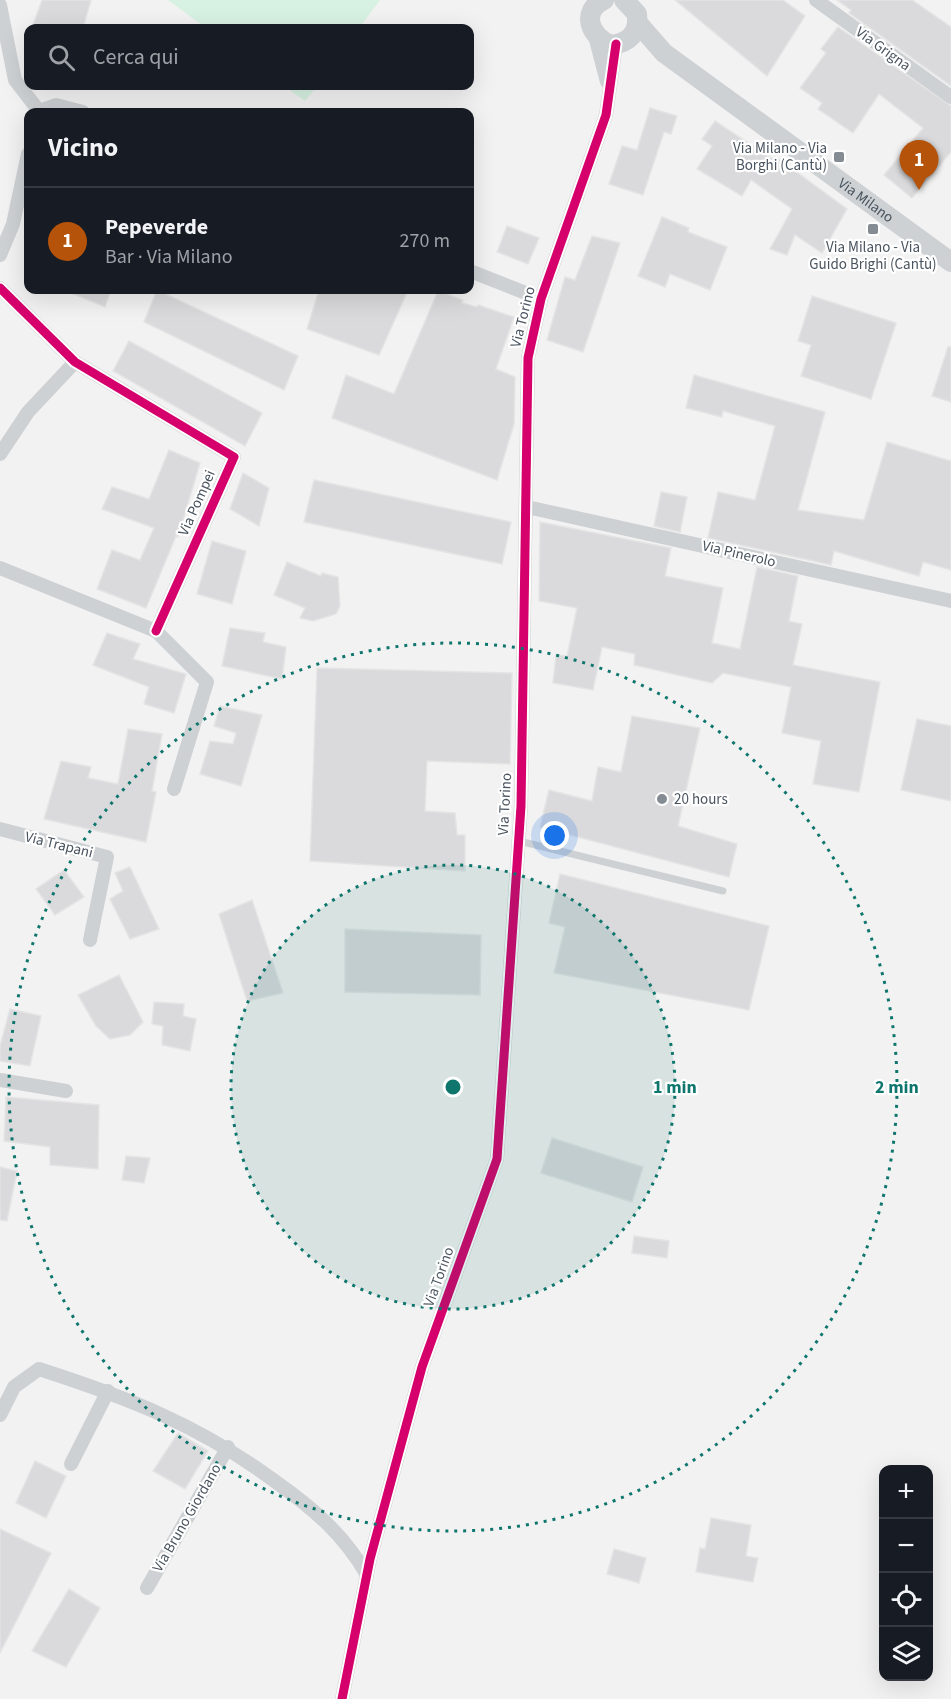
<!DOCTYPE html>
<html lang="it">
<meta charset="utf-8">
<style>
body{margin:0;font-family:"Source Sans 3",sans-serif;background:#242831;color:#f1f3f6}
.controls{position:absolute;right:18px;bottom:18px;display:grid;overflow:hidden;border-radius:12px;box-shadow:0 6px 24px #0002}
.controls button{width:54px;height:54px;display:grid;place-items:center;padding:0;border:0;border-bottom:2px solid #363941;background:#171b24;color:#f1f3f6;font:30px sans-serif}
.you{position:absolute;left:555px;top:836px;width:21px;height:21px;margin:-15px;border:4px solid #fff;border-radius:50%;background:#1a73e8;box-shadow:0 0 0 9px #1a73e833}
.badge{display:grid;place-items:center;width:39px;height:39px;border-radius:50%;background:#b45309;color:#fff;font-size:20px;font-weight:700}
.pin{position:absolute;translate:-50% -50px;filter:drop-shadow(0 2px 3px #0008)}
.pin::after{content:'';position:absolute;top:32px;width:21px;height:18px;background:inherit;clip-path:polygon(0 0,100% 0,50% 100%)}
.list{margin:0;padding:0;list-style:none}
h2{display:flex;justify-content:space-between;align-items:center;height:78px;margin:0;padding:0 24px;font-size:26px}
h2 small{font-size:20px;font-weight:400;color:#9ea1a6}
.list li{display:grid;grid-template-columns:39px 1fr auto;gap:18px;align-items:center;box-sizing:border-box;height:108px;padding:0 24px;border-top:2px solid #363941}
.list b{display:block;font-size:22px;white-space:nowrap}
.list p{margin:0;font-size:20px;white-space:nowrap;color:#9ea1a6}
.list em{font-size:20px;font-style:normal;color:#9ea1a6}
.icon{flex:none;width:33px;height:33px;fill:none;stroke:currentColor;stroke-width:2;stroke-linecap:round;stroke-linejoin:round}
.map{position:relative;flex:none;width:951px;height:1699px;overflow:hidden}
.search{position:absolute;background:#171b24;box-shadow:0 6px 24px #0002;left:24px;top:24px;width:450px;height:66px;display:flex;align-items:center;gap:15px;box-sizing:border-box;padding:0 21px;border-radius:12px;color:#9ea1a6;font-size:22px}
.panel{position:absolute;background:#171b24;box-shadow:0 6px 24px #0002;left:24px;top:108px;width:450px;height:186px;border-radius:12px}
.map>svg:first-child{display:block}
.green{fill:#d7f1e2}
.building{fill:#dadadc;stroke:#e4e4e5;stroke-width:1.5}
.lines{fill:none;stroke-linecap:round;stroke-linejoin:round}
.service{stroke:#ced1d3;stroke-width:7}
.minor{stroke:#ced1d3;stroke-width:14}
.secondary{stroke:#ced1d4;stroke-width:20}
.cycleway-casing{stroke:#fff;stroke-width:13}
.cycleway{stroke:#d6006c;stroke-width:9}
.ring{fill:none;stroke:#0f766e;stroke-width:3;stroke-dasharray:3 6}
.poi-dot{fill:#848b92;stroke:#fff;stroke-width:2}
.labels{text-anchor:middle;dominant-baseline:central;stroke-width:4.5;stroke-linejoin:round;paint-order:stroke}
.street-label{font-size:15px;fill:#49545f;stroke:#fff}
.poi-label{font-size:15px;fill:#49545f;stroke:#fff;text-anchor:end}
.centre{fill:#0f766e;stroke:#fff;stroke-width:3}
.ring-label{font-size:18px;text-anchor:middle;font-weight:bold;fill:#0f766e;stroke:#fff;stroke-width:4.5;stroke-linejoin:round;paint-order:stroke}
</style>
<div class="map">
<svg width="951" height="1699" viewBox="0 0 951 1699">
<rect width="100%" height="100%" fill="#f3f2f2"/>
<g class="green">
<polygon points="168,0 380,0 359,28 206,28"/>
<polygon points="284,86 317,86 305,101"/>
</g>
<g class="building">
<polygon points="42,0 91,0 83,28 32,28"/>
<polygon points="675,0 783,0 805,16 767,76"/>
<polygon points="837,0 912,0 951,27 951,86 849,13 851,10"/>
<polygon points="838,27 951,106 951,152 912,198 884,175 923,128 879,94 853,133 818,109 822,103 800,88 826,53 821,49"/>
<polygon points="650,108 677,116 671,134 664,132 643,195 609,184 622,146 637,150"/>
<polygon points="715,121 777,162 779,159 847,209 822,253 795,235 787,255 770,249 792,209 751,180 742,196 697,169 712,146 702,139"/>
<polygon points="662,217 689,228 688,232 727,247 710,290 670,274 665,287 638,276"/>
<polygon points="507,226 539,238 528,264 497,252"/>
<polygon points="592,236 620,243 583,352 547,340 565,277 575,280"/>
<polygon points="64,290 111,290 105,307"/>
<polygon points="157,290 298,356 284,390 144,322"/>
<polygon points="319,290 408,290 379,355 307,329"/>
<polygon points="438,291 463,300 462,303 477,307 478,305 514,317 496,369 515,377 514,424 497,480 332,418 346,375 394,394"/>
<polygon points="812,296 896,323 871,399 801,376 811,345 798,341"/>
<polygon points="129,341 262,413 245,446 113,371"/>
<polygon points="948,347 951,347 951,402 932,396"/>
<polygon points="694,375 825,412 798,510 864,520 887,442 951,461 951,570 923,562 919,576 834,551 831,565 708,538 718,492 755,500 775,426 723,411 722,417 686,408"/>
<polygon points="169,450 200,463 178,537 176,536 146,608 97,589 112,550 140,560 154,528 102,509 112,487 149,499"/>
<polygon points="243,473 269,488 259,526 230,509"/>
<polygon points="314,480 511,522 502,564 304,522"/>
<polygon points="661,492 687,497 680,532 654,526"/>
<polygon points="540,522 671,548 665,576 723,588 712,643 740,649 757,567 798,576 789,621 802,624 793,665 880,682 859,792 813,784 821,741 782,733 791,687 723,673 712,683 634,665 635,654 602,647 593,690 553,683 556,655 567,656 577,608 539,601"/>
<polygon points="212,541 246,551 232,604 197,594"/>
<polygon points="287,562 321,576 322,573 338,577 340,606 336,614 313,621 300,618 305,608 274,595"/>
<polygon points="230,628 265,633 263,642 286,647 282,679 222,666"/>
<polygon points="107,633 140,644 133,659 186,674 174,713 144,704 149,687 93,665"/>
<polygon points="317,668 512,673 510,764 427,761 425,811 455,813 457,835 465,835 465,871 310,861"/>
<polygon points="220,706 262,715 241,786 200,774 210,741 233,744 236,733 214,726"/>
<polygon points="632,716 700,728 678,826 737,844 729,877 540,827 549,790 592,801 598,767 621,772"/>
<polygon points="917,719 951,726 951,801 901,790"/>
<polygon points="128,729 162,734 152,791 156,792 146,842 44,819 61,761 91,767 88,778 118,784"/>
<polygon points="130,867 159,929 130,939 110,899 123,891 115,873"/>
<polygon points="64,870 84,897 55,915 36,889"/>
<polygon points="560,874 769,926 749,1010 554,973 565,927 549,923"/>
<polygon points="252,900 283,993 247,1001 219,914"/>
<polygon points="345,929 481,935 480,995 345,992"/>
<polygon points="119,975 143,1022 130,1035 110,1039 96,1026 78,995"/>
<polygon points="154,1002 184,1004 183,1016 196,1019 190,1051 162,1045 163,1026 152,1024"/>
<polygon points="10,1009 41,1016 30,1066 0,1061 0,1046"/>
<polygon points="6,1097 99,1105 98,1169 50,1165 50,1147 4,1141"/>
<polygon points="552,1138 643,1167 632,1202 541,1173"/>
<polygon points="126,1156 150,1158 144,1183 122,1180"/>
<polygon points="0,1167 17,1171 7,1221 0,1220"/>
<polygon points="634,1236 669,1241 667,1258 632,1253"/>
<polygon points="178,1433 208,1451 185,1489 153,1471"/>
<polygon points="35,1461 66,1476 46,1518 16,1503"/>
<polygon points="711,1518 751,1525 746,1556 758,1558 753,1582 696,1572 700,1548 705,1549"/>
<polygon points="0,1529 51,1553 0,1653"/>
<polygon points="614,1549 646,1558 639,1583 607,1574"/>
<polygon points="69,1589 100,1608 66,1667 32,1651"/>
</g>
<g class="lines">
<polyline class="service" points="519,841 723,891"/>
<g class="minor">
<polyline points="816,0 951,97"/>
<polyline points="0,5 15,80 39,111"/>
<polyline points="595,36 607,82"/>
<polyline points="39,111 56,105 83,112"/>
<polyline points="0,255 13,224 28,154"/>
<polyline points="470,271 541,299"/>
<polyline points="0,288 75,362 234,457 156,631"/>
<polyline points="0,454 28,412 75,362"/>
<polyline points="527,507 951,601"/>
<polyline points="0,568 156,631 207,682 174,789"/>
<polyline points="0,829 107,857 90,940"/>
<polyline points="0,1080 66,1091"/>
<path d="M0,1415L14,1387L39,1369C129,1398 199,1425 276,1482C314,1509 344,1535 367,1575"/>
<polyline points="71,1464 108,1391"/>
<polyline points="147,1588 228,1447"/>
<polyline points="342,1699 370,1559 422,1367 497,1159 521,806 528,358 541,299 606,115 616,44"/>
</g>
<g class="secondary">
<path d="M604,0C580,11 590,37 611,45C629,43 639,33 637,14L624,0"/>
<path id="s1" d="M637,22L664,53L951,262"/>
</g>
<g class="cycleway-casing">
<g id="cycleway">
<polyline points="0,288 75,362 234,457 156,631"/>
<polyline points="342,1699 370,1559 422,1367 497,1159 521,806 528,358 541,299 606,115 616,44"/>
</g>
</g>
<use href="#cycleway" class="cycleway"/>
</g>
<circle cx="453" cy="1087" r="222" fill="#0f766e" fill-opacity=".12"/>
<g class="ring">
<circle cx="453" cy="1087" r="222"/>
<circle cx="453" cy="1087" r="444"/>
</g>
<g class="poi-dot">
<rect x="833" y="151" width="12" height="12" rx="3"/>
<rect x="867" y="223" width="12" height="12" rx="3"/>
<circle cx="662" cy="799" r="6"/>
</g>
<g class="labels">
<g class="street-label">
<text transform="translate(883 49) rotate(36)">Via Grigna</text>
<text stroke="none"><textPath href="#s1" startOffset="291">Via Milano</textPath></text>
<text transform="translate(523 317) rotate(-76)">Via Torino</text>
<text transform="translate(197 503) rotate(-66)">Via Pompei</text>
<text transform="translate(739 554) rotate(13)">Via Pinerolo</text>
<text transform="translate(505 804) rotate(-87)">Via Torino</text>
<text transform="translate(59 845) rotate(14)">Via Trapani</text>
<text transform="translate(439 1277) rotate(-70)">Via Torino</text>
<text transform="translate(187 1518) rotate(-60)">Via Bruno Giordano</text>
</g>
<g class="poi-label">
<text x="827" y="148">Via Milano - Via<tspan x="827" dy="17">Borghi (Cantù)</tspan></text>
<text x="873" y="247" text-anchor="middle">Via Milano - Via<tspan x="873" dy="17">Guido Brighi (Cantù)</tspan></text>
<text x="674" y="799" text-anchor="start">20 hours</text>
</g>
</g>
<circle cx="453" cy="1087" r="9" class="centre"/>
<g class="ring-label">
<text x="675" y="1093">1 min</text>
<text x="897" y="1093">2 min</text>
</g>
</svg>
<div class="controls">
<button>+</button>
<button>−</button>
<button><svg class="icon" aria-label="locate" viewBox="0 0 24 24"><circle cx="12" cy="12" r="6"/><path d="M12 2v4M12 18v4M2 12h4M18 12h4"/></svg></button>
<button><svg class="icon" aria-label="layers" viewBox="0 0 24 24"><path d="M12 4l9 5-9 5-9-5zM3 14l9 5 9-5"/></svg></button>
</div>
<div class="you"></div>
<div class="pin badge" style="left:919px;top:190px">1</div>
<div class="search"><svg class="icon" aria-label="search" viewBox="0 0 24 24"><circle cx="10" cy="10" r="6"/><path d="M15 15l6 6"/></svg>Cerca qui</div>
<section class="panel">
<h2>Vicino<small></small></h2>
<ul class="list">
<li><span class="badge">1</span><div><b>Pepeverde</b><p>Bar · Via Milano</p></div><em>270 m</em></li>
</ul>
</section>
</div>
